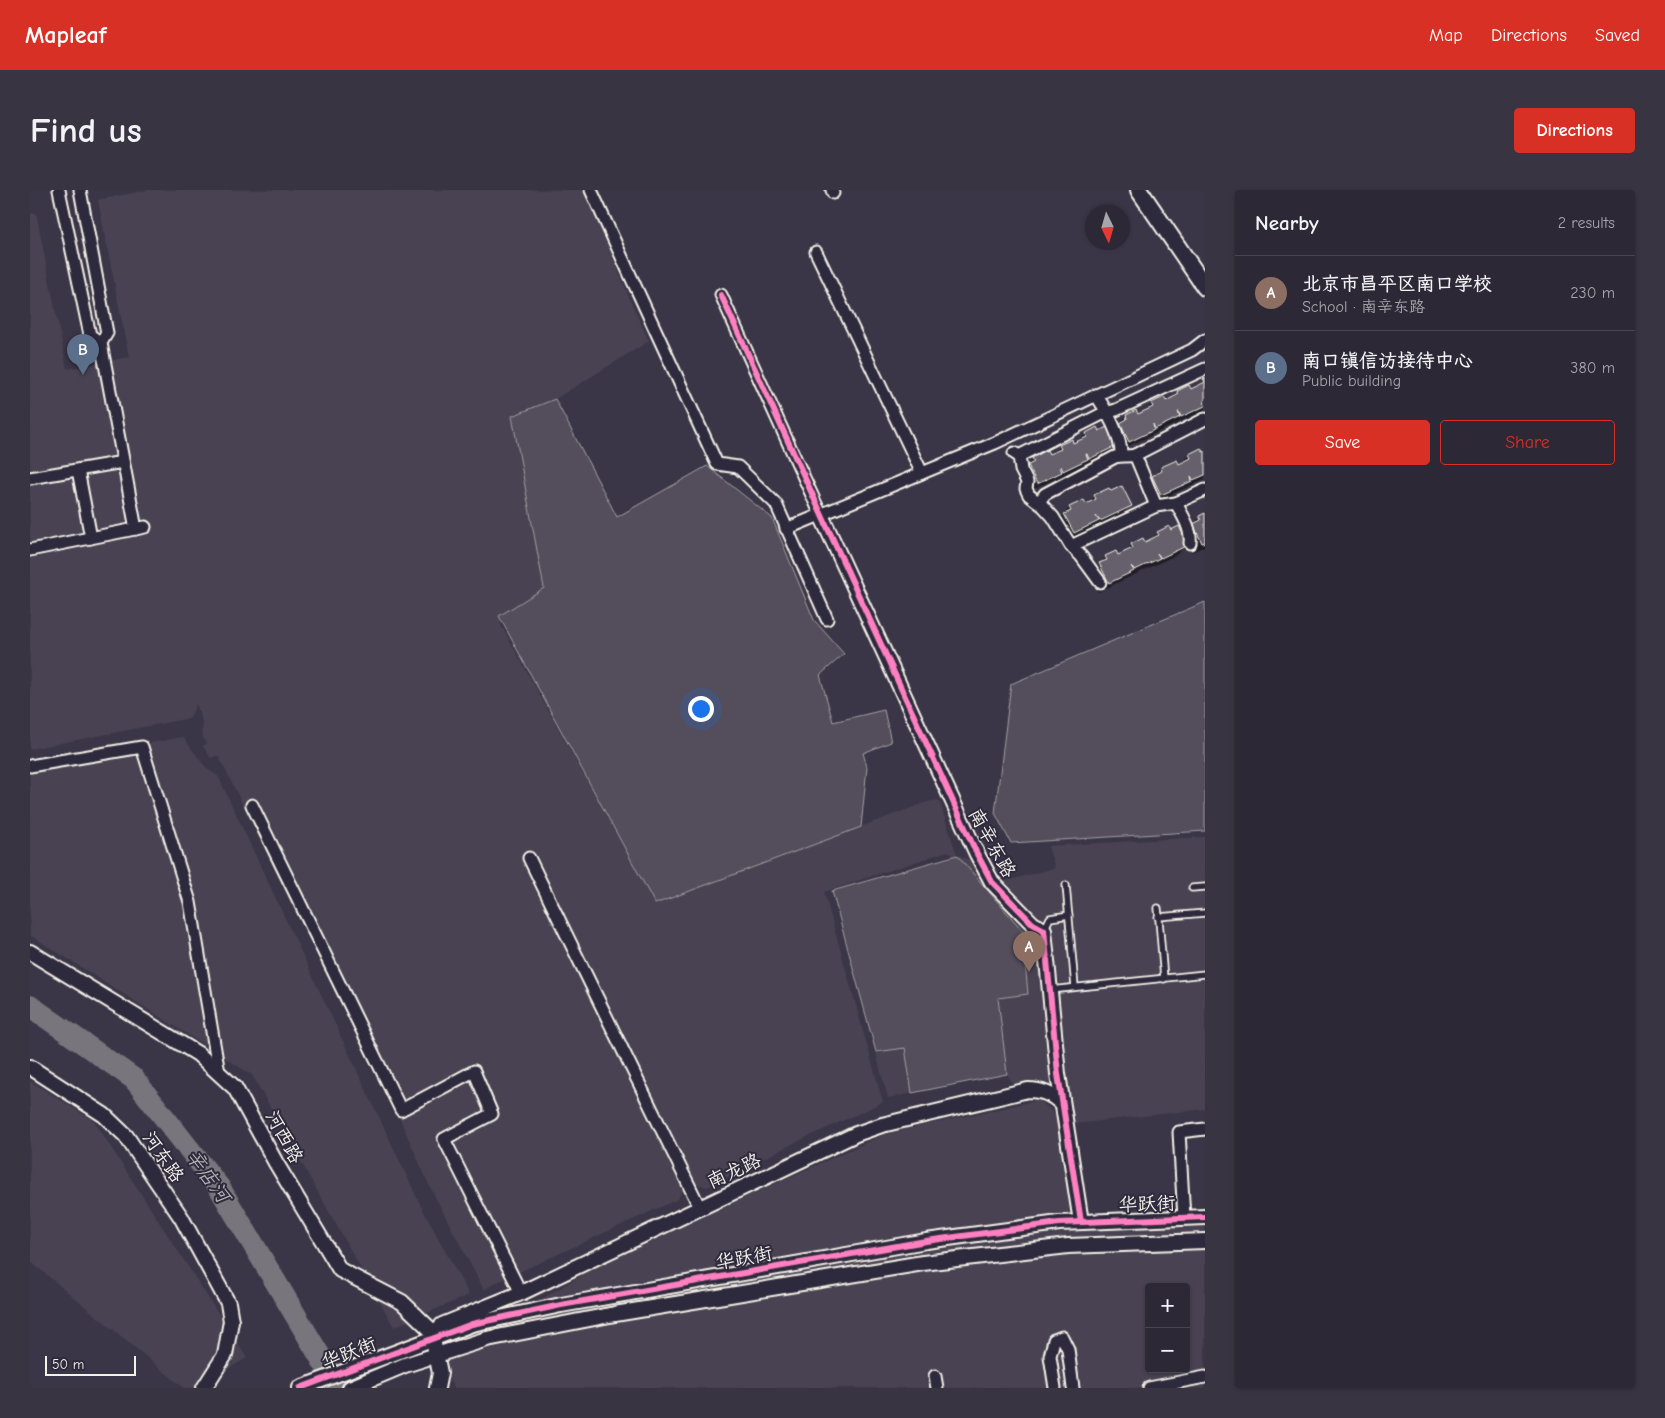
<!DOCTYPE html>
<meta charset="utf-8">
<style>
body{margin:0;font-family:"Comic Neue","LXGW WenKai TC",sans-serif;background:#383441;color:#f1f3f6}
.controls{position:absolute;right:15px;bottom:15px;display:grid;overflow:hidden;border-radius:5px;box-shadow:0 1px 4px #0004}
.controls button{width:45px;height:45px;display:grid;place-items:center;padding:0;border:0;border-bottom:1px solid #484450;background:#2c2835;color:#f1f3f6;font:25px sans-serif}
.compass{position:absolute;left:1055px;top:15px;width:45px;height:45px;border-radius:50%;background:#2c2835;box-shadow:0 1px 4px #0004;rotate:175deg}
.scale{position:absolute;left:15px;bottom:12px;width:91px;box-sizing:border-box;padding-left:5px;border:2px solid #f4f1e8;border-top:0;font-size:14px;line-height:18px;white-space:nowrap;color:#f4f1e8;-webkit-text-stroke:4px #2f2a3d;paint-order:stroke}
.you{position:absolute;left:670px;top:518px;width:18px;height:18px;margin:-12px;border:4px solid #fff;border-radius:50%;background:#1a73e8;box-shadow:0 0 0 8px #1a73e833}
.badge{display:grid;place-items:center;width:32px;height:32px;border-radius:50%;background:#d93025;color:#fff;font-size:16px;font-weight:700}
.pin{position:absolute;translate:-50% -41px;filter:drop-shadow(0 1px 2px #0008)}
.pin::after{content:'';position:absolute;top:26px;width:18px;height:15px;background:inherit;clip-path:polygon(0 0,100% 0,50% 100%)}
.list{margin:0;padding:0;list-style:none}
h2{display:flex;justify-content:space-between;align-items:center;height:65px;margin:0;padding:0 20px;font-size:21px}
h2 small{font-size:16px;font-weight:400;color:#a6a6ad}
.list li{display:grid;grid-template-columns:32px 1fr auto;gap:15px;align-items:center;box-sizing:border-box;height:75px;padding:0 20px;border-top:1px solid #484450}
.list b{display:block;font-size:19px;white-space:nowrap}
.list p{margin:0;font-size:16px;white-space:nowrap;color:#a6a6ad}
.list em{font-size:16px;font-style:normal;color:#a6a6ad}
.actions{display:flex;gap:10px;padding:15px 20px}
.actions a{flex:1;padding:11px 0;border:1px solid #d93025;border-radius:5px;text-align:center;font-size:18px;color:#d93025}
.actions .main{background:#d93025;color:#fff}
.map{position:relative;flex:none;width:1175px;height:1198px;overflow:hidden;border-radius:5px}
header{display:flex;align-items:center;gap:30px;box-sizing:border-box;height:70px;padding:0 25px;background:#d93025;color:#fff}
header strong{font-size:24px}
nav{display:flex;gap:28px;margin-inline-start:auto;font-size:18px}
.intro{display:flex;align-items:center;justify-content:space-between;box-sizing:border-box;height:120px;padding:0 30px}
h1{margin:0;font-size:35px}
.button{padding:12px 22px;border-radius:5px;background:#d93025;color:#fff;font-size:18px;font-weight:700}
main{display:flex;gap:30px;padding:0 30px}
aside{flex:1;background:#2c2835;border-radius:5px;box-shadow:0 1px 4px #0004}
.map>svg:first-child{display:block}
.built{fill:#484352;fill-rule:evenodd}
.green{fill:#534e5c;stroke:#a4a0a2}
.shadow{fill:#0007}
.lines{fill:none;stroke-linecap:round;stroke-linejoin:round}
.river{stroke:#78747b;stroke-width:22}
.building{fill:#65616c;stroke:#f4f1e8}
.service-casing{stroke:#f4f1e8;stroke-width:9}
.minor-casing{stroke:#f4f1e8;stroke-width:15}
.tertiary-casing{stroke:#f4f1e8;stroke-width:18}
.secondary-casing{stroke:#f4f1e8;stroke-width:20}
.service{stroke:#2f2a3d;stroke-width:5.5}
.minor{stroke:#2f2a3d;stroke-width:11}
.tertiary{stroke:#2f2a3d;stroke-width:14}
.secondary{stroke:#2f2a3d;stroke-width:16}
.cycleway-casing{stroke:#2f2a3d;stroke-width:9}
.cycleway{stroke:#ff80c0;stroke-width:6}
.labels{text-anchor:middle;dominant-baseline:central;stroke-width:4;stroke-linejoin:round;paint-order:stroke}
.street-label{font-size:19px;fill:#f4f1e8;stroke:#2f2a3d}
.water-label{font-size:20px;font-style:italic;fill:#b6b2b2;stroke:#2f2a3d}
</style>
<header>
<strong>Mapleaf</strong>
<nav><a>Map</a><a>Directions</a><a>Saved</a></nav>
</header>
<div class="intro"><h1>Find us</h1><a class="button">Directions</a></div>
<main>
<div class="map">
<svg width="1175" height="1198" viewBox="0 0 1175 1198">
<rect width="100%" height="100%" fill="#3b3647"/>
<filter id="ink" filterUnits="userSpaceOnUse"><feTurbulence type="fractalNoise" baseFrequency=".02" numOctaves="2"/><feDisplacementMap in="SourceGraphic" scale="10" xChannelSelector="R" yChannelSelector="G"/><feConvolveMatrix kernelMatrix="1 2 1 2 8 2 1 2 1" color-interpolation-filters="sRGB"/></filter>
<g filter="url(#ink)">
<g class="built">
<polygon points="118,0 555,0 604,119 619,151 525,209 482,226 514,398 469,426 471,435 625,714 897,612 909,610 927,665 940,670 976,691 1025,678 1018,656 1175,647 1175,919 1044,934 1040,920 1025,896 984,895 977,884 858,908 802,701 926,666 918,661 794,702 853,912 756,957 677,997 667,994 652,1000 648,1009 463,1094 454,1100 399,995 370,929 188,565 181,568 173,556 176,554 171,541 173,538 171,527 166,514 160,528 0,559 0,24 6,23 37,179 99,167 68,10"/>
<polygon points="153,547 177,579 188,586 391,1016 439,1105 364,1137 222,885 0,745 0,575"/>
<polygon points="0,891 64,931 217,1168 164,1198 154,1198 0,1071"/>
<path d="M1009,910L1026,925L1044,1027L1061,1029L1175,1019V1198H425L419,1190L410,1148L513,1108L581,1068L855,944ZM1119,1097H1156V1179H1119Z"/>
</g>
<g class="green">
<polygon points="525,209 587,327 677,276 742,328 784,430 814,464 790,485 803,532 854,520 861,552 833,563 837,577 831,637 625,714 469,426 514,398 482,226"/>
<polygon points="1175,412 1175,641 981,653 965,623 981,494"/>
<polygon points="927,665 992,740 998,804 968,808 977,884 882,903 875,858 846,862 802,701"/>
</g>
<g class="shadow">
<polygon points="1175,189 1175,220 1088,261 1086,255 1075,266 1049,277 996,303 993,279 1003,269 1022,264 1030,256 1043,255 1048,252 1056,244 1068,243 1079,245 1096,226 1107,226 1113,223 1122,214 1135,213 1140,210 1148,202 1160,201 1166,198"/>
<polygon points="1175,263 1175,289 1121,314 1113,297 1131,278 1148,275 1160,265"/>
<polygon points="1081,303 1100,316 1090,326 1034,352 1029,329 1039,318 1054,312 1056,315 1065,306"/>
<polygon points="1175,325 1175,356 1162,362 1158,354 1146,365 1068,402 1060,385 1076,367 1087,367 1093,364 1102,355 1119,351 1128,343 1140,341 1152,346 1170,327"/>
</g>
<g class="lines">
<polyline class="river" points="0,816 104,889 189,997 309,1198"/>
</g>
<g class="building">
<polygon points="1175,188 1175,210 1174,210 1175,216 1151,227 1149,222 1148,222 1150,227 1125,239 1123,234 1124,240 1099,252 1090,233 1097,229 1096,225 1106,220 1108,224 1123,217 1121,213 1134,207 1136,211 1149,204 1147,201 1159,195 1161,199 1175,192 1173,189"/>
<polygon points="1067,237 1069,241 1077,237 1086,256 1059,269 1057,264 1056,264 1058,269 1033,281 1031,276 1030,277 1032,282 1007,294 998,275 1004,272 1002,268 1017,260 1019,264 1031,259 1029,255 1042,249 1043,253 1057,247 1056,243"/>
<polygon points="1171,258 1173,262 1175,261 1175,285 1163,290 1161,286 1162,291 1131,305 1122,286 1132,281 1131,277 1147,270 1149,274 1161,268 1159,264"/>
<polygon points="1092,296 1102,316 1070,331 1066,326 1069,331 1044,343 1034,324 1041,321 1039,317 1054,310 1056,314 1066,309 1064,305 1079,298 1081,301"/>
<polygon points="1175,323 1175,352 1172,353 1163,334 1171,330 1169,326"/>
<polygon points="1139,336 1141,340 1149,336 1158,355 1131,368 1127,363 1130,368 1105,380 1101,376 1104,381 1079,393 1069,373 1077,370 1075,366 1086,361 1088,365 1103,358 1101,354 1113,348 1115,352 1129,345 1127,342"/>
</g>
<g class="lines">
<g class="service-casing">
<g id="service">
<polyline points="1036,695 1045,797"/>
<polyline points="1162,698 1175,697"/>
<polyline points="1128,718 1134,789"/>
<polyline points="1128,727 1175,723"/>
<polyline points="1014,740 1020,728 1039,725"/>
<polyline points="1020,800 1175,784"/>
</g>
</g>
<g class="minor-casing">
<g id="minor">
<polyline points="29,0 60,145 71,153"/>
<polyline points="50,0 77,143 71,153 106,339"/>
<polyline points="561,0 687,274 708,277 746,314 797,429"/>
<polyline points="802,0 803,3"/>
<polyline points="786,62 892,283"/>
<polyline points="691,105 791,325"/>
<path d="M1066,205C1076,219 1092,248 1091,265"/>
<polyline points="984,263 989,266 991,280 997,292 996,299 999,305 1013,316 1023,327 1041,356 1051,366 1070,392"/>
<polyline points="1105,265 1126,316"/>
<polyline points="989,266 1072,224 1086,220 1175,179"/>
<polyline points="48,280 61,348"/>
<polyline points="0,288 93,272"/>
<path d="M1009,312L1015,304L1085,267C1092,265 1098,267 1105,265L1175,229"/>
<path d="M1146,313C1152,325 1162,339 1160,353"/>
<polyline points="756,339 965,253 1162,160 1175,150"/>
<polyline points="1041,356 1126,316 1146,313 1175,300"/>
<polyline points="0,360 115,337"/>
<polyline points="0,576 112,557 160,712 189,883"/>
<polyline points="222,615 371,920 444,881 462,924 414,949 491,1103"/>
<polyline points="499,668 670,1018"/>
<polyline points="1154,1028 1149,942 1175,939"/>
<polyline points="905,1186 907,1198"/>
<polyline points="1025,1198 1020,1166 1024,1150 1032,1147 1038,1159 1043,1198"/>
<polyline points="1119,1198 1175,1187"/>
</g>
</g>
<g class="tertiary-casing">
<g id="tertiary">
<polyline points="791,325 947,664 962,692 1003,734 1014,740 1028,884 1051,1032"/>
<polyline points="0,762 168,864 205,898 246,973 310,1080 372,1112 401,1140 410,1183 407,1198"/>
<polyline points="0,877 74,925 96,946 151,1027 198,1113 201,1131 195,1165 174,1198"/>
<path d="M412,1135L491,1103L826,944L852,935L998,900C1012,900 1022,904 1032,914"/>
<polyline points="270,1198 442,1134 531,1115 896,1051 1029,1033 1175,1027"/>
<polyline points="320,1198 375,1175 457,1149 585,1124 893,1073 1038,1056 1175,1051"/>
</g>
</g>
<g class="secondary-casing">
<polyline id="secondary" points="1109,0 1175,97"/>
</g>
<use href="#service" class="service"/>
<use href="#minor" class="minor"/>
<use href="#tertiary" class="tertiary"/>
<use href="#secondary" class="secondary"/>
<g class="cycleway-casing">
<g id="cycleway">
<polyline points="691,105 947,664 962,692 1003,734 1014,740 1028,884 1051,1032"/>
<polyline points="270,1198 442,1134 531,1115 896,1051 1029,1033 1175,1027"/>
</g>
</g>
<use href="#cycleway" class="cycleway"/>
</g>
</g>
<g class="labels">
<g class="street-label">
<text transform="translate(962 653) rotate(61)">南辛东路</text>
<text transform="translate(254 947) rotate(61)">河西路</text>
<text transform="translate(133 967) rotate(55)">河东路</text>
<text transform="translate(704 981) rotate(-25)">南龙路</text>
<text transform="translate(1117 1014) rotate(-2)">华跃街</text>
<text transform="translate(714 1068) rotate(-10)">华跃街</text>
<text transform="translate(319 1163) rotate(-21)">华跃街</text>
</g>
<g class="water-label">
<text transform="translate(178 986) rotate(54)">辛店河</text>
</g>
</g>
</svg>
<div class="controls">
<button>+</button>
<button>−</button>
</div>
<svg class="compass" viewBox="-18 -18 36 36"><path d="M0-13l5 13h-10z" fill="#e53935"/><path d="M0 13l5-13h-10z" fill="#a6a6ad"/></svg>
<div class="scale">50 m</div>
<div class="you"></div>
<div class="pin badge" style="left:999px;top:782px;background:#8d6e63">A</div>
<div class="pin badge" style="left:53px;top:185px;background:#5c6f8a">B</div>
</div>
<aside>
<h2>Nearby<small>2 results</small></h2>
<ul class="list">
<li><span class="badge" style="background:#8d6e63">A</span><div><b>北京市昌平区南口学校</b><p>School · 南辛东路</p></div><em>230 m</em></li>
<li><span class="badge" style="background:#5c6f8a">B</span><div><b>南口镇信访接待中心</b><p>Public building</p></div><em>380 m</em></li>
</ul>
<div class="actions"><a class="main">Save</a><a>Share</a></div>
</aside>
</main>
